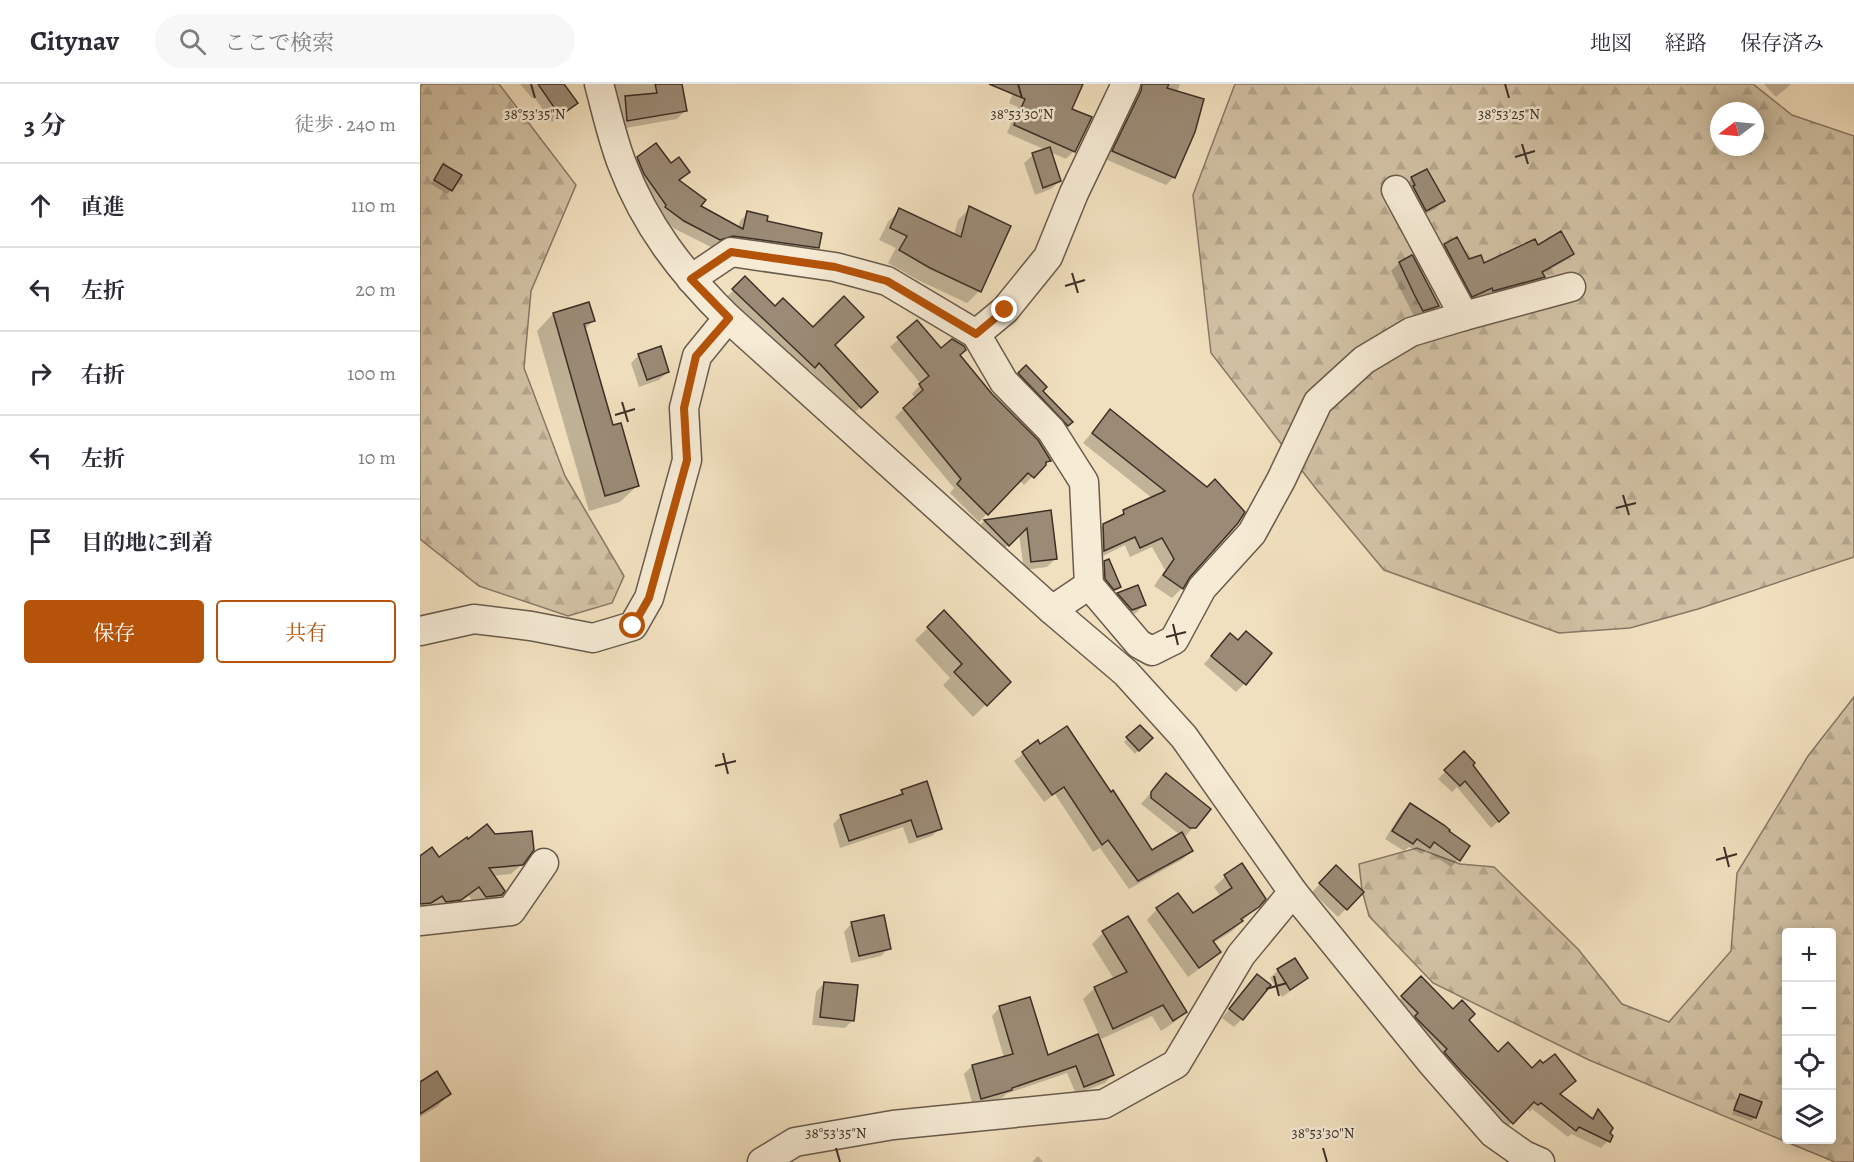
<!DOCTYPE html>
<html lang="ja">
<meta charset="utf-8">
<style>
body{margin:0;font-family:Alegreya,"Noto Serif JP",serif;background:#f7f7f7;color:#2b2b33}
.controls{position:absolute;right:18px;bottom:18px;display:grid;overflow:hidden;border-radius:6px;box-shadow:0 3px 15px #0003}
.controls button{width:54px;height:54px;display:grid;place-items:center;padding:0;border:0;border-bottom:2px solid #e1e1e2;background:#fff;color:#2b2b33;font:30px sans-serif}
.compass{position:absolute;left:1290px;top:18px;width:54px;height:54px;border-radius:50%;background:#fff;box-shadow:0 3px 15px #0003;rotate:254deg}
.stop{position:absolute;width:18px;height:18px;margin:-14px;border:4px solid #b45309;border-radius:50%;background:#fff}
.stop.end{background:#b45309;border-color:#fff;box-shadow:0 2px 6px #0008}
.list{margin:0;padding:0;list-style:none}
h2{display:flex;justify-content:space-between;align-items:center;height:78px;margin:0;padding:0 24px;font-size:26px}
h2 small{font-size:20px;font-weight:400;color:#7c7c81}
.list li{display:grid;grid-template-columns:39px 1fr auto;gap:18px;align-items:center;box-sizing:border-box;height:84px;padding:0 24px;border-top:2px solid #e1e1e2}
.list b{display:block;font-size:22px;white-space:nowrap}
.list em{font-size:20px;font-style:normal;color:#7c7c81}
.actions{display:flex;gap:12px;padding:18px 24px}
.actions a{flex:1;padding:14px 0;border:2px solid #b45309;border-radius:6px;text-align:center;font-size:21px;color:#b45309}
.actions .main{background:#b45309;color:#fff}
.icon{flex:none;width:33px;height:33px;fill:none;stroke:currentColor;stroke-width:2;stroke-linecap:round;stroke-linejoin:round}
.map{position:relative;flex:none;width:1434px;height:1078px;overflow:hidden}
header{display:flex;align-items:center;gap:36px;box-sizing:border-box;height:84px;padding:0 30px;background:#fff;border-bottom:2px solid #e1e1e2}
header strong{font-size:28px}
nav{display:flex;gap:33px;margin-inline-start:auto;font-size:21px}
.search{width:420px;height:54px;background:#f7f7f7;display:flex;align-items:center;gap:15px;box-sizing:border-box;padding:0 21px;border-radius:33px;color:#7c7c81;font-size:22px}
main{display:flex}
aside{flex:1;background:#fff}
.map>svg:first-child{display:block}
.forest{fill:url(#forest-firs);stroke:#887866;stroke-width:1.5;fill-rule:evenodd}
.shadow{fill:#0003}
.building{fill:#9b8b76;stroke:#3d2f26;stroke-width:1.5}
.lines{fill:none;stroke-linecap:round;stroke-linejoin:round}
.minor-casing{stroke:#6a5b4c;stroke-width:31}
.minor{stroke:#f6ebd5;stroke-width:28}
.route{stroke:#b45309;stroke-width:8}
.ticks{fill:none;stroke:#3d2f26;stroke-width:2}
.ticks-label{font-size:15px;text-anchor:middle;fill:#3d2f26;stroke:#f6ebd5;stroke-width:5;stroke-linejoin:round;paint-order:stroke}
</style>
<header>
<strong>Citynav</strong>
<div class="search"><svg class="icon" aria-label="search" viewBox="0 0 24 24"><circle cx="10" cy="10" r="6"/><path d="M15 15l6 6"/></svg>ここで検索</div>
<nav><a>地図</a><a>経路</a><a>保存済み</a></nav>
</header>
<main>
<aside>
<h2>3 分<small>徒歩 · 240 m</small></h2>
<ul class="list">
<li><svg class="icon" aria-label="ahead" viewBox="0 0 24 24"><path d="M12 20V5M6 11l6-6 6 6"/></svg><div><b>直進</b></div><em>110 m</em></li>
<li><svg class="icon" aria-label="left" viewBox="0 0 24 24"><path d="M17 20v-9H6M10 6l-5 5 5 5"/></svg><div><b>左折</b></div><em>20 m</em></li>
<li><svg class="icon" aria-label="right" viewBox="0 0 24 24"><path d="M7 20v-9h11M14 6l5 5-5 5"/></svg><div><b>右折</b></div><em>100 m</em></li>
<li><svg class="icon" aria-label="left" viewBox="0 0 24 24"><path d="M17 20v-9H6M10 6l-5 5 5 5"/></svg><div><b>左折</b></div><em>10 m</em></li>
<li><svg class="icon" aria-label="arrive" viewBox="0 0 24 24"><path d="M6 21V4h12l-3 4 3 4H6"/></svg><div><b>目的地に到着</b></div></li>
</ul>
<div class="actions"><a class="main">保存</a><a>共有</a></div>
</aside>
<div class="map">
<svg width="1434" height="1078" viewBox="0 0 1434 1078">
<defs>
<pattern id="forest-firs" width="22" height="20" patternUnits="userSpaceOnUse" patternTransform="scale(1.5)"><rect width="22" height="20" fill="#d2c2a5"/><path d="M5 1l3.5 6h-7zM16 11l3.5 6h-7z" fill="#b5a78e"/></pattern>
</defs>
<rect width="100%" height="100%" fill="#f1e0bf"/>
<filter id="stains"><feTurbulence type="fractalNoise" baseFrequency=".00333" numOctaves="4"/><feColorMatrix values="0 0 0 0 .2 0 0 0 0 .09 0 0 0 0 .02 0 0 0 .5 -.17"/></filter>
<radialGradient id="worn" r=".72"><stop offset=".6" stop-color="#630" stop-opacity="0"/><stop offset="1" stop-color="#630" stop-opacity=".3"/></radialGradient>
<g class="forest">
<polygon points="2,0 79,0 156,101 111,207 104,284 145,392 204,492 192,519 148,532 59,502 0,455 0,3"/>
<path d="M815,0H1333L1372,31L1434,52V473L1278,525L1210,544L1139,549L964,486L897,406L791,269L773,111ZM1299,27H1335V63H1299Z"/>
<path d="M1434,613V1078H1415L1169,976L1013,899L949,832L942,806L939,780L997,764L1040,780L1074,783L1158,865L1202,920L1249,938L1311,867L1317,789L1388,672ZM1366,848H1412V1056H1366Z"/>
</g>
<g class="shadow">
<polygon points="100,0 142,0 156,19 132,38 114,13 112,14"/>
<polygon points="194,0 261,0 265,27 257,35 200,45"/>
<polygon points="599,0 661,0 650,25 654,67 646,75 630,68 640,97 631,105 615,111 604,79 613,71 626,66 587,49 598,23 589,19 595,5"/>
<polygon points="717,0 760,0 757,8 754,93 746,101 685,75"/>
<polygon points="1344,0 1371,0 1356,13"/>
<polygon points="218,74 250,81 268,88 259,98 279,123 318,144 320,137 328,129 398,163 389,172 304,159 291,163 255,145 238,132 210,82"/>
<polygon points="20,85 31,106 27,110 11,100"/>
<polygon points="992,94 1023,117 1015,125 998,134 984,103"/>
<polygon points="550,124 589,143 559,207 547,219 498,196 468,179 476,164 459,156 468,138 480,126 534,151 538,136"/>
<polygon points="1025,161 1048,177 1063,181 1117,163 1152,170 1144,177 1122,190 1123,193 1116,200 1066,214 1064,211 1044,219 1017,169"/>
<polygon points="992,174 1017,222 1009,230 995,234 971,187 979,179"/>
<polygon points="325,194 355,224 393,245 413,261 448,316 432,331 390,286 386,291 305,215"/>
<polygon points="133,230 173,237 164,246 192,343 217,402 200,418 169,427 117,247"/>
<polygon points="497,239 520,267 539,272 629,376 604,401 599,396 559,438 530,409 534,404 475,333 495,314 492,310 501,300 470,263"/>
<polygon points="219,271 248,288 239,296 219,303 211,279"/>
<polygon points="606,283 621,307 651,338 639,349 591,298"/>
<polygon points="690,327 787,405 769,492 762,504 752,514 734,502 745,486 732,463 710,473 705,461 675,476 673,452 683,441 695,436 704,428 732,414 663,359"/>
<polygon points="630,428 635,475 627,483 604,486 599,450 580,469 557,445 564,437"/>
<polygon points="685,479 699,502 691,511 677,487"/>
<polygon points="698,510 724,521 716,529 703,534 690,518"/>
<polygon points="524,529 589,598 553,633 523,601 530,594 495,556"/>
<polygon points="817,557 824,600 816,608 784,580 802,559"/>
<polygon points="720,643 731,654 715,670 704,658"/>
<polygon points="618,658 731,768 760,751 721,720 746,691 789,725 764,754 772,767 763,775 709,805 680,764 673,768 635,710 624,718 594,677"/>
<polygon points="1044,669 1080,736 1071,744 1037,703 1032,708 1018,695"/>
<polygon points="482,707 520,744 512,752 489,760 483,743 420,764 413,740 421,732 475,714"/>
<polygon points="990,720 1038,776 1031,783 1006,766 1002,770 989,763 984,767 965,755 982,728"/>
<polygon points="0,774 19,775 102,780 91,790 72,792 81,810 70,821 56,822 49,812 30,825 16,827 12,821 0,828"/>
<polygon points="822,781 838,822 811,848 793,859 799,868 788,878 768,893 727,836 737,825 772,831 801,813 794,803 805,793"/>
<polygon points="916,783 942,808 918,833 892,808"/>
<polygon points="432,839 469,864 461,872 431,879 424,848"/>
<polygon points="683,849 765,928 753,939 741,947 732,932 681,955 663,915 675,904 694,895 672,860"/>
<polygon points="858,886 886,894 878,902 862,913 850,894"/>
<polygon points="837,892 822,935 814,943 802,934"/>
<polygon points="1001,894 1033,927 1047,936 1078,970 1139,1011 1170,1035 1178,1027 1188,1057 1181,1064 1151,1050 1148,1053 1112,1025 1110,1028 1106,1024 1084,1046 974,921"/>
<polygon points="404,899 433,936 425,944 392,941 396,908"/>
<polygon points="580,923 627,973 693,990 685,999 656,1010 647,989 586,1010 582,1014 553,1022 544,990 552,982 584,974 572,932"/>
<polygon points="0,999 29,1010 17,1023 0,1033"/>
<polygon points="1320,1012 1335,1033 1331,1037 1312,1030 1316,1016"/>
<polygon points="618,1072 623,1078 612,1078"/>
</g>
<g class="building">
<polygon points="118,0 144,0 158,19 140,32"/>
<polygon points="235,0 262,0 267,27 207,37 205,12 237,9"/>
<polygon points="569,0 663,0 652,25 672,33 655,68 594,41 605,15"/>
<polygon points="722,0 749,0 747,4 784,15 775,48 755,94 692,67 721,7"/>
<polygon points="236,59 251,79 259,73 270,88 259,96 286,116 281,122 323,145 327,127 348,132 347,137 402,149 399,164 313,152 300,156 264,137 245,123 246,121 224,90 217,73"/>
<polygon points="630,63 641,97 623,104 612,69"/>
<polygon points="23,80 42,91 32,107 14,96"/>
<polygon points="1007,85 1025,117 1006,127 993,102 995,101 991,93"/>
<polygon points="549,122 591,142 561,208 510,184 479,166 487,152 470,144 479,124 541,153"/>
<polygon points="1141,147 1154,170 1122,188 1125,193 1073,207 1072,204 1052,213 1024,160 1037,153 1049,175 1061,171 1064,179 1115,155 1118,161"/>
<polygon points="992,171 993,172 1019,222 1003,227 994,210 979,178"/>
<polygon points="325,192 355,222 363,214 393,243 424,212 444,233 415,261 458,308 441,324 399,279 395,284 312,205"/>
<polygon points="169,218 175,237 164,240 193,341 201,339 219,402 185,412 133,229"/>
<polygon points="497,236 521,264 532,255 544,262 546,266 540,271 572,310 618,356 631,377 626,378 626,381 614,394 608,389 568,431 537,400 541,395 483,324 503,306 499,300 509,292 477,253"/>
<polygon points="241,262 249,288 227,296 218,270"/>
<polygon points="606,281 627,303 623,307 653,338 648,342 598,289"/>
<polygon points="690,325 787,403 795,395 825,428 818,439 770,493 763,505 743,491 754,475 742,454 720,464 715,453 684,467 683,440 704,430 703,426 745,407 672,349"/>
<polygon points="631,426 637,475 611,478 607,444 589,462 564,436"/>
<polygon points="689,475 701,503 694,506 685,495 684,477"/>
<polygon points="718,501 726,521 712,526 697,509"/>
<polygon points="524,526 591,598 567,622 534,588 542,580 507,543"/>
<polygon points="826,547 852,569 826,601 791,572 810,549 818,556"/>
<polygon points="720,641 733,654 719,667 706,653"/>
<polygon points="647,642 691,708 693,706 732,766 762,748 773,767 718,797 688,756 682,761 644,703 632,711 602,668 618,656 620,660"/>
<polygon points="1044,667 1055,679 1053,681 1089,729 1079,738 1045,697 1040,702 1024,686"/>
<polygon points="746,689 791,725 776,744 770,744 731,714 731,708"/>
<polygon points="507,697 522,745 497,753 491,736 429,757 420,731 483,710 481,706"/>
<polygon points="990,719 1024,741 1030,746 1029,747 1050,762 1040,777 1014,758 1010,764 997,755 993,760 972,747"/>
<polygon points="67,740 75,750 112,747 114,766 103,781 69,784 85,807 82,811 66,813 59,803 41,816 26,818 22,812 11,819 0,820 0,772 12,763 19,773 47,753 48,755"/>
<polygon points="822,779 846,815 839,823 821,835 823,837 793,857 801,868 779,884 736,824 758,809 773,829 812,804 804,791"/>
<polygon points="916,781 944,808 927,826 899,799"/>
<polygon points="464,831 471,865 439,872 431,838"/>
<polygon points="708,832 767,928 753,937 743,921 693,945 674,903 707,888 682,847"/>
<polygon points="875,874 888,894 870,906 857,885"/>
<polygon points="837,890 851,901 823,936 809,925"/>
<polygon points="1001,892 1033,925 1042,916 1055,930 1049,936 1078,968 1088,958 1112,984 1120,976 1123,979 1135,970 1156,997 1140,1010 1173,1035 1178,1025 1193,1044 1190,1049 1193,1052 1190,1058 1159,1043 1156,1047 1121,1019 1118,1021 1114,1018 1093,1040 1041,987 1024,968 1027,965 996,934 995,932 998,929 981,912"/>
<polygon points="404,898 438,901 434,937 400,933"/>
<polygon points="610,913 628,971 678,950 694,991 664,1003 656,982 592,1004 592,1006 561,1015 552,981 593,970 579,922"/>
<polygon points="17,987 31,1010 0,1030 0,998"/>
<polygon points="1320,1010 1342,1018 1336,1034 1314,1026"/>
</g>
<g class="lines">
<g class="minor-casing">
<g id="minor">
<path d="M179,0C186,26 192,54 202,80C225,141 262,189 308,234L632,526L706,589L764,653L873,808L1011,978L1073,1049L1104,1071L1120,1078"/>
<polyline points="976,106 1044,232 1151,203"/>
<polyline points="271,195 311,168 415,183 467,197 556,250 584,298 631,346 664,398 669,501 632,526"/>
<polyline points="556,250 585,226 628,173 654,109 706,0"/>
<polyline points="669,501 719,560 732,567 754,556 782,504 832,449 861,396 898,318 944,276 991,248 1044,232"/>
<polyline points="0,547 54,535 111,542 173,554 213,542 229,514 267,376 264,324 277,272 308,234"/>
<polyline points="0,837 91,827 124,779"/>
<polyline points="342,1078 375,1058 473,1041 684,1020 756,980 821,871 873,808"/>
</g>
</g>
<use href="#minor" class="minor"/>
</g>
<g class="lines">
<polyline class="route" points="213,542 229,514 267,376 264,324 276,272 309,234 271,195 311,168 415,183 467,197 556,250 585,226"/>
</g>
<path class="ticks" d="M111,0L115,14M598,0L602,14M1085,0L1089,14M1102,60L1108,80M1095,73L1115,67M652,189L658,209M645,202L665,196M202,318L208,338M195,331L215,325M1203,411L1209,431M1196,424L1216,419M753,540L758,561M746,553L766,548M303,669L308,690M295,682L316,677M1304,763L1309,783M1296,776L1317,770M854,892L859,912M846,905L867,899M416,1064L420,1078M903,1064L907,1078"/>
<g class="ticks-label">
<text x="115" y="35">38°53'35"N</text>
<text x="602" y="35">38°53'30"N</text>
<text x="1089" y="35">38°53'25"N</text>
<text x="416" y="1054">38°53'35"N</text>
<text x="903" y="1054">38°53'30"N</text>
</g>
<rect width="100%" height="100%" filter="url(#stains)"/>
<rect width="100%" height="100%" fill="url(#worn)"/>
</svg>
<div class="controls">
<button>+</button>
<button>−</button>
<button><svg class="icon" aria-label="locate" viewBox="0 0 24 24"><circle cx="12" cy="12" r="6"/><path d="M12 2v4M12 18v4M2 12h4M18 12h4"/></svg></button>
<button><svg class="icon" aria-label="layers" viewBox="0 0 24 24"><path d="M12 4l9 5-9 5-9-5zM3 14l9 5 9-5"/></svg></button>
</div>
<svg class="compass" viewBox="-18 -18 36 36"><path d="M0-13l5 13h-10z" fill="#e53935"/><path d="M0 13l5-13h-10z" fill="#7c7c81"/></svg>
<div class="stop" style="left:213px;top:542px"></div>
<div class="stop end" style="left:585px;top:226px"></div>
</div>
</main>
